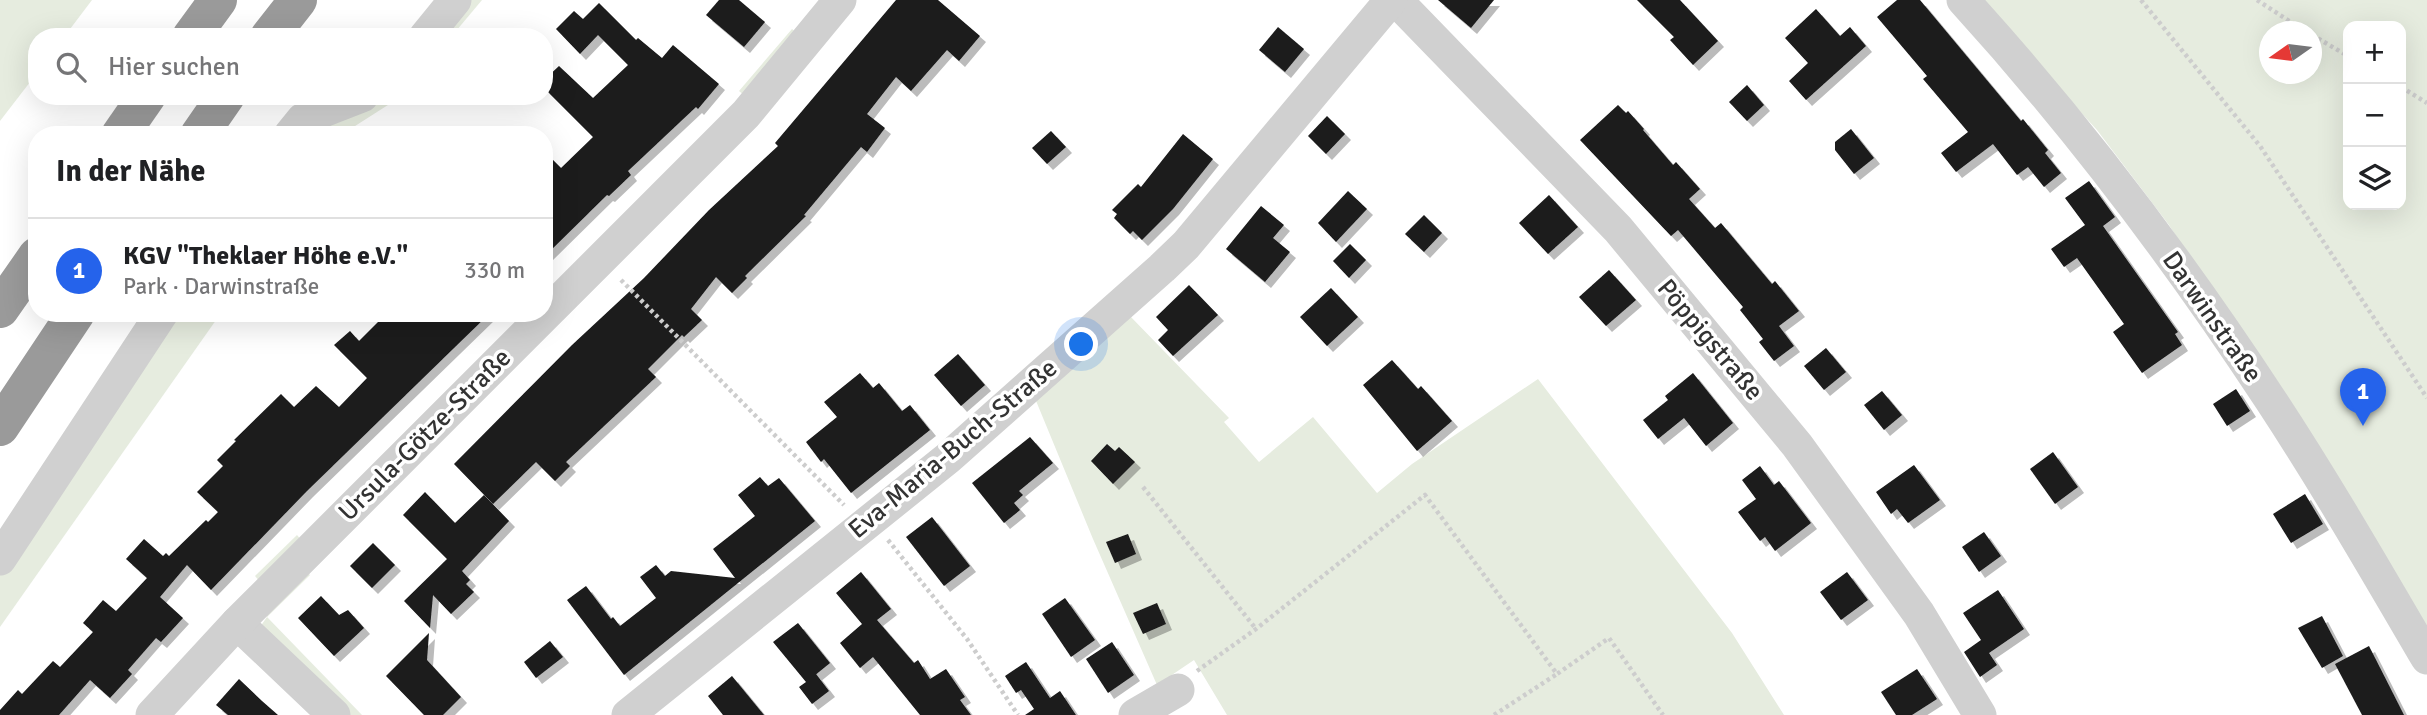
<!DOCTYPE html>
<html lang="de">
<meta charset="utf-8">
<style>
body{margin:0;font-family:Signika,sans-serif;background:#f6f6f6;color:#202124}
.controls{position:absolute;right:21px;top:21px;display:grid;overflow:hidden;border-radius:14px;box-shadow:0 7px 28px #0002}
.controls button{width:63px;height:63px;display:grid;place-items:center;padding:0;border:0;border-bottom:2px solid #e0e0e0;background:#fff;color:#202124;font:35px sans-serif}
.compass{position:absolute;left:2259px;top:21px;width:63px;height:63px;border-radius:50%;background:#fff;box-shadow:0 7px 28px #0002;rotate:256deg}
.you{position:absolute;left:1082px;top:345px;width:24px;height:24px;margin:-18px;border:5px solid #fff;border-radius:50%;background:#1a73e8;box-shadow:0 0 0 10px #1a73e833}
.badge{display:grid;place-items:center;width:46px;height:46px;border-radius:50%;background:#2563eb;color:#fff;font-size:23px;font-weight:700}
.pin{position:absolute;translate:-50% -58px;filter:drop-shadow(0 2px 4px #0008)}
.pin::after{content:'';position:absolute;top:37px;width:24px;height:21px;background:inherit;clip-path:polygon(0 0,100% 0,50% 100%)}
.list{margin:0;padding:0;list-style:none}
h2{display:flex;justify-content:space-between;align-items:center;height:91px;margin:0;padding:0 28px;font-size:30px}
h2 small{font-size:23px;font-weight:400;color:#757577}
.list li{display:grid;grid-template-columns:46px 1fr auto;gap:21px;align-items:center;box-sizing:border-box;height:105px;padding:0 28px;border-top:2px solid #e0e0e0}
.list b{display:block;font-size:26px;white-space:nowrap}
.list p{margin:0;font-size:23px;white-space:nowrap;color:#757577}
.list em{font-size:23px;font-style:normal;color:#757577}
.icon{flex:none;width:38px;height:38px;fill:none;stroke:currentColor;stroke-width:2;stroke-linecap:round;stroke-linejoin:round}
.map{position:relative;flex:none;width:2427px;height:715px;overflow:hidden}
.search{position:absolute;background:#fff;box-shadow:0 7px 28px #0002;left:28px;top:28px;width:525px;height:77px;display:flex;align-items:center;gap:18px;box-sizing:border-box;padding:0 24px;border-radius:28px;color:#757577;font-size:26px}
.panel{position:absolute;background:#fff;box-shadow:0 7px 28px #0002;left:28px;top:126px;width:525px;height:196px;border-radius:28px}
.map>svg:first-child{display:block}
.green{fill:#e6ecdf;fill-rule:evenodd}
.building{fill:#1a1a1a;filter:url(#shadow)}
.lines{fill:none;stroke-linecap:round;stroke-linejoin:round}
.path{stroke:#cdcdcd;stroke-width:4.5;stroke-dasharray:3.5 3.5;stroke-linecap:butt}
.minor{stroke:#d0d0d0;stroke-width:33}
.highway{stroke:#9a9a9a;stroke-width:38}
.labels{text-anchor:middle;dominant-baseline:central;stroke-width:7;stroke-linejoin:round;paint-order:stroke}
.street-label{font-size:26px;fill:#333;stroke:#fff}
</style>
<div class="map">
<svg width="2427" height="715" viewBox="0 0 2427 715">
<defs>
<filter id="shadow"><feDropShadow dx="6" dy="6" stdDeviation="0" flood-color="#0004"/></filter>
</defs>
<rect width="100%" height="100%" fill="#fff"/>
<g class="green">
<polygon points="0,0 92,0 64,37 37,37 37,73 0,121"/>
<polygon points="463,0 482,0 451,37 434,37"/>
<path d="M1978,0H2427V626L2169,225L2097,130ZM2348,26H2401V205H2348ZM2270,32H2312V74H2270Z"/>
<polygon points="792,29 799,35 745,96 739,91"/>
<polygon points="379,96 402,96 341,135 302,135 370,103"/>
<polygon points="170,313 221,313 0,627 0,573"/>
<polygon points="1129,315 1229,418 1224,422 1259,462 1313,417 1377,493 1412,464 1538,379 1732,633 1784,715 1227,715 1194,660 1157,685 1093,539 1034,396"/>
<polygon points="297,535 302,541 261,583 255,576"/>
<polygon points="304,569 310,575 267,617 362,715 350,715 260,627 267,617 264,610"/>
</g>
<g class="building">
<polygon points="719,0 739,0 765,22 744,47 706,15"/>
<polygon points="896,0 938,0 980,36 959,61 947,50 911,91 896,77 867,114 885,128 867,152 861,147 804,215 806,216 745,276 747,278 732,293 716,277 691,309 702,320 684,337 682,335 648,369 656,377 566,462 570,466 555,481 536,462 493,504 454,464 572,345 644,278 709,210 778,146 775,143"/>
<polygon points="1438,0 1494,0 1471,28"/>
<polygon points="1637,0 1680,0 1718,41 1693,65 1670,40 1674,37"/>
<polygon points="1897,0 1920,0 2021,121 2023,119 2048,150 2045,153 2061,173 2044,187 2028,167 2017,175 1993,144 1956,172 1941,153 1968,132 1923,79 1927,76 1877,17"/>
<polygon points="599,3 636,40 638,38 662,58 673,45 719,84 698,109 696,107 628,171 631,175 609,196 607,195 544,257 544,151 561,168 593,137 544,88 544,80 559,66 593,98 628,65 598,35 580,54 556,29 574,11 583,19"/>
<polygon points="1816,9 1840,36 1850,27 1866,46 1806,100 1789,81 1808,63 1785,38"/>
<polygon points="1278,27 1304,49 1285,72 1259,50"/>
<polygon points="1747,85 1764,105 1747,121 1729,102"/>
<polygon points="1618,105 1626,113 1628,111 1644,129 1643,130 1673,165 1676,162 1700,189 1689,199 1715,228 1721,223 1772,284 1775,281 1799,311 1779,326 1794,346 1774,361 1759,342 1763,339 1740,310 1743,307 1678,230 1671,236 1580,140"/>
<polygon points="1327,116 1345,134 1326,154 1308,136"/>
<polygon points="1851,129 1874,158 1854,174 1835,150 1835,142"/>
<polygon points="1051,131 1066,147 1047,164 1032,148"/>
<polygon points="1183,134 1213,159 1173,209 1142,240 1133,231 1130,234 1114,218 1117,214 1112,210 1138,184 1141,187"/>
<polygon points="2089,181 2115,217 2103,226 2178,332 2175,334 2182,345 2142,373 2113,332 2124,324 2077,258 2064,267 2051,249 2085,225 2065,198"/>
<polygon points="1348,191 1367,209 1336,242 1318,223"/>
<polygon points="1549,195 1578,227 1548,254 1519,223"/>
<polygon points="1261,206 1284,225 1273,238 1290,252 1265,282 1226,249"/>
<polygon points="1424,215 1442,233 1424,252 1405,234"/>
<polygon points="1350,244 1366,260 1349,278 1333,261"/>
<polygon points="1609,270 1636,300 1606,326 1579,297"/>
<polygon points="1189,285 1218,315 1173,356 1158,340 1168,330 1156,317"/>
<polygon points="1331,288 1358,317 1327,346 1300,317"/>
<polygon points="387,313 490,313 307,491 211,590 187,565 160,597 183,618 161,642 156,638 128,670 132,674 110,698 90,680 59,715 0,715 0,710 18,690 22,694 53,661 60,667 93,632 83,623 103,600 116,611 147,578 126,559 144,539 163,556 166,553 169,556 206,520 208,522 218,512 197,492 223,466 217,460 236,441 234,440 281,394 294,407 316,386 339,407 367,378 334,345 350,331 359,341"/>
<polygon points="1826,348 1846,372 1824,390 1804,366"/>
<polygon points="958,354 985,385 961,406 934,375"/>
<polygon points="1392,360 1418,389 1421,386 1452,421 1417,451 1363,385"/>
<polygon points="860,373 873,388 879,383 902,411 910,405 930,430 851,493 824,459 821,462 806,442 837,417 824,402"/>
<polygon points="1693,373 1733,423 1706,446 1684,418 1658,439 1643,420 1668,400 1665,396"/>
<polygon points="2236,389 2250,411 2227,426 2213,404"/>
<polygon points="1882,391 1902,415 1884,430 1864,405"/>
<polygon points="1030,437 1053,463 1019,491 1023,495 1014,503 1020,510 1004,523 972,483"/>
<polygon points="1107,444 1115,451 1119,447 1135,462 1113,484 1091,461"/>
<polygon points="2053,452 2078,487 2055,504 2030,469"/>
<polygon points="1914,465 1940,500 1908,523 1897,509 1891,514 1876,492"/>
<polygon points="1760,466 1774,485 1779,481 1811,523 1775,551 1765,537 1760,541 1738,512 1756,499 1742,480"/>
<polygon points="760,477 768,486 779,478 815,521 624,675 567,600 586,586 611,619 613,617 620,626 656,598 640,577 656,565 665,576 671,571 735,578 713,549 755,516 738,495"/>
<polygon points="425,492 455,523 484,495 509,521 462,571 470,580 466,584 474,592 451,614 433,595 430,628 404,601 447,559 403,515"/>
<polygon points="2305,494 2323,524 2291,543 2273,514"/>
<polygon points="932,517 970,566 944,586 906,537"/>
<polygon points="1984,532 2001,556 1979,572 1962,547"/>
<polygon points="1128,534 1136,554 1115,563 1106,542"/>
<polygon points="373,543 395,565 372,588 350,566"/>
<polygon points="861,572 891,609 877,620 914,663 918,660 930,679 946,669 965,697 960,700 971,715 920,715 873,657 860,668 840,643 862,624 836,593"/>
<polygon points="1847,572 1868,600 1841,620 1820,592"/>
<polygon points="1998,590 2024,629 1989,653 1997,665 1980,677 1964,652 1981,640 1963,613"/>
<polygon points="321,596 339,615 348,610 364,628 334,656 298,618"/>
<polygon points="1065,598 1095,640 1071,657 1042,614"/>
<polygon points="1157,603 1166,624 1143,634 1133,613"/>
<polygon points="2322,616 2343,656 2322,668 2298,628"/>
<polygon points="798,623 830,663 814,676 816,674 829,691 812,704 799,687 806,682 773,642"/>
<polygon points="429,633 427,660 461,697 443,715 424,715 386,676"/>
<polygon points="550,641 563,657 536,678 524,662"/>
<polygon points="1112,642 1134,675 1108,693 1086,659"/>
<polygon points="2369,646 2404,715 2362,715 2335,664"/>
<polygon points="1026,662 1050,698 1060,691 1076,715 1025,715 1034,709 1021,690 1016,693 1005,676"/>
<polygon points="1917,669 1937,699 1912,715 1896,715 1881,692"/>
<polygon points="732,676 764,715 723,715 708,696"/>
<polygon points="239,679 262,701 278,715 228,715 216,705"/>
</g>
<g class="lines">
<g class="path">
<polyline points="2141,0 2260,146 2427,398"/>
<polyline points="2257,0 2306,32"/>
<polyline points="2312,35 2348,56"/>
<polyline points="2401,87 2427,103"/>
<polyline points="621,280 844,505"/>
<polyline points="1143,487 1256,629"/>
<polyline points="888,540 967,639 1018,715"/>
<polyline points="1197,671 1256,629 1425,495 1557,674 1609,638 1663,715"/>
<polyline points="1494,715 1557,674"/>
</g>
<g class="minor">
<polyline points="1396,0 1618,229 1797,445 1919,614 1980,715"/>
<path d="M1963,0C2076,124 2178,259 2270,399C2326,484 2376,571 2427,658"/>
<polyline points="425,37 455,0"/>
<polyline points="290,135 303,119 362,96"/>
<polyline points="0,559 162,313"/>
<polyline points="237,623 334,715"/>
<polyline points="152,715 237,623 746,114 840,0"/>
<polyline points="628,715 948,458 1162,268 1186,245 1391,0"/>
<polyline points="1135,715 1178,690"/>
</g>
<g class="highway">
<polyline points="191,37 218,0"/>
<polyline points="269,37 298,0"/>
<polyline points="120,135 147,96"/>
<polyline points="199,135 226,96"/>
<polyline points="0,309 37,256"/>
<polyline points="0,427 76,313"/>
</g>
</g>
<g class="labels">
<g class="street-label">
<text transform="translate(2212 317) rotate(55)">Darwinstraße</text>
<text transform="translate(1710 340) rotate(50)">Pöppigstraße</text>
<text transform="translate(425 435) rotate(-45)">Ursula-Götze-Straße</text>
<text transform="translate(953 449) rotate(-40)">Eva-Maria-Buch-Straße</text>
</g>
</g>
</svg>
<div class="controls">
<button>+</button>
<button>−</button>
<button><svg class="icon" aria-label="layers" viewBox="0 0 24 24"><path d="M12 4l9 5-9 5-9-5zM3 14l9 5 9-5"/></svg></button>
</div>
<svg class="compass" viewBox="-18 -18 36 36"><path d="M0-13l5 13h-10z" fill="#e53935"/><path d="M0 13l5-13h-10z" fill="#757577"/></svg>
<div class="you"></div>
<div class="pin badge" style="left:2363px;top:426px">1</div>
<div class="search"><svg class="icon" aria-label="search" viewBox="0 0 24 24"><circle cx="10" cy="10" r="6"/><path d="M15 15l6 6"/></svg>Hier suchen</div>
<section class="panel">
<h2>In der Nähe<small></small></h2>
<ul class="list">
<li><span class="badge">1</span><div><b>KGV &quot;Theklaer Höhe e.V.&quot;</b><p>Park · Darwinstraße</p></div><em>330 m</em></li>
</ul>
</section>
</div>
